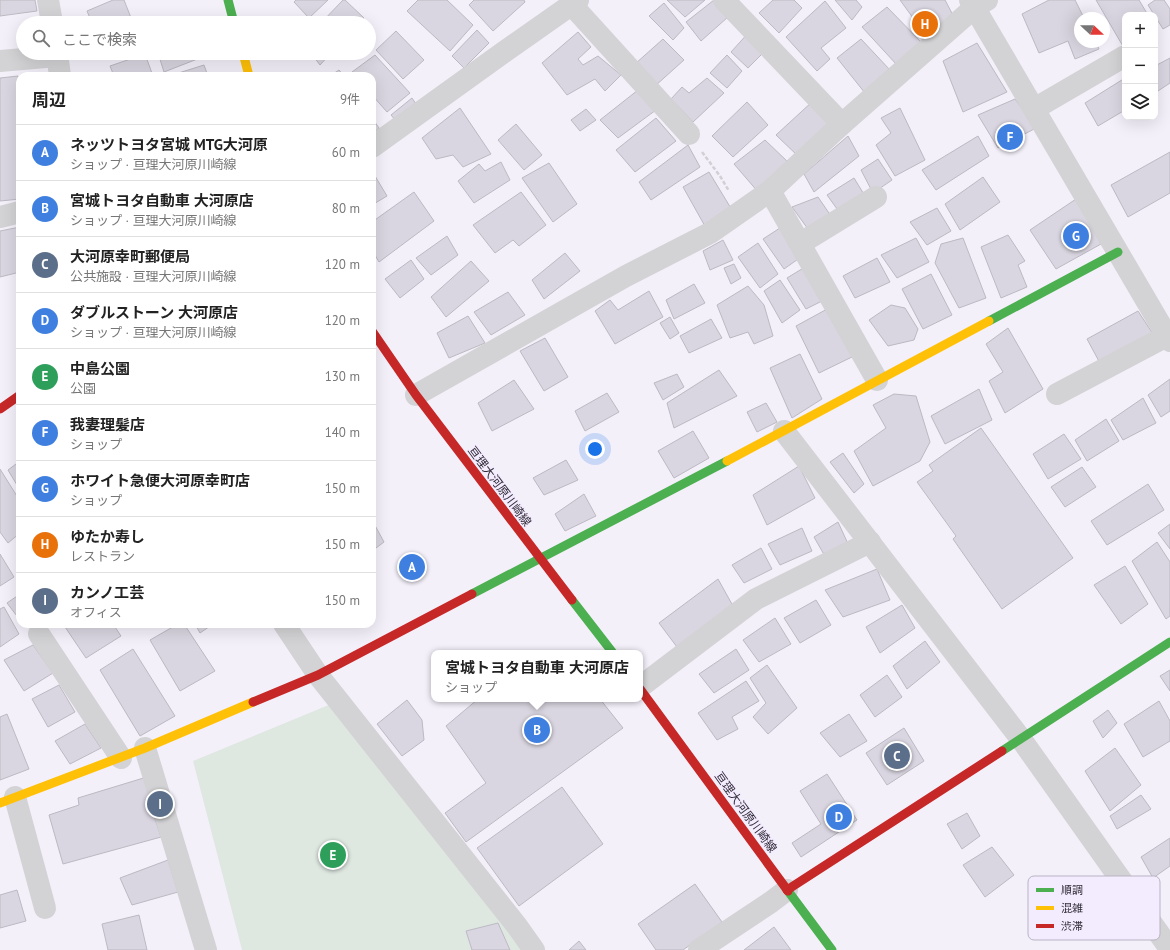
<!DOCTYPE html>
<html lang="ja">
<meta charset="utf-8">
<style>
body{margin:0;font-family:"PT Sans","Noto Sans JP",sans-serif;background:#f6f6f6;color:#222}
.controls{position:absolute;right:12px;top:12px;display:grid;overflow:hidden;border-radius:8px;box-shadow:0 4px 16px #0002}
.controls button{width:36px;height:36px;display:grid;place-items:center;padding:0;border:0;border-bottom:1px solid #e0e0e0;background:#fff;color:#222;font:20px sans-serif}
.compass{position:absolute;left:1074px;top:12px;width:36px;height:36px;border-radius:50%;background:#fff;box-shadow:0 4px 16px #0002;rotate:112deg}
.you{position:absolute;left:595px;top:449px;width:14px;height:14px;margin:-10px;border:3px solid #fff;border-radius:50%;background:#1a73e8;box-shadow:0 0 0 6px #1a73e833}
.badge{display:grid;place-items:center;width:26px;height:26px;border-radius:50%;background:#db2777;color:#fff;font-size:13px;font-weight:700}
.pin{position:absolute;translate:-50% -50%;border:2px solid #fff;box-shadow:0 1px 4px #0006}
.popup{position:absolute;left:431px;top:650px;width:212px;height:52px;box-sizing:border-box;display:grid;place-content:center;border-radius:8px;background:#fff;filter:drop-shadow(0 1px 3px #0005);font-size:13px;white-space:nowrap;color:#767676}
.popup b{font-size:15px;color:#222}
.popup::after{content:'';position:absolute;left:50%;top:100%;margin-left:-8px;border:8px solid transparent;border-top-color:#fff}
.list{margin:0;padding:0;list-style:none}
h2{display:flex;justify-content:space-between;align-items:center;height:52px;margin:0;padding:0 16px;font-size:17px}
h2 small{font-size:13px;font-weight:400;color:#767676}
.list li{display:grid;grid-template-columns:26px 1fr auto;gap:12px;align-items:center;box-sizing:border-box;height:56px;padding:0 16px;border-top:1px solid #e0e0e0}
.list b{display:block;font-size:15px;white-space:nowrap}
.list p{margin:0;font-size:13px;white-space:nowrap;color:#767676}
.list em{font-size:13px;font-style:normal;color:#767676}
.icon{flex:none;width:22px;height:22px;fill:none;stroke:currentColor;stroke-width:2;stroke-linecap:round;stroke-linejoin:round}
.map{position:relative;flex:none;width:1170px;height:950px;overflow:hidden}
.search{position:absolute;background:#fff;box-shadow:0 4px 16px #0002;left:16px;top:16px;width:360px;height:44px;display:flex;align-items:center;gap:10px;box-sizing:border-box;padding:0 14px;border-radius:22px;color:#767676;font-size:15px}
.panel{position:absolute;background:#fff;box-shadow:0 4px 16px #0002;left:16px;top:72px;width:360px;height:556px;border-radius:12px}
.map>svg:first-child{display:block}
.green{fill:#dee8e1}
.building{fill:#dad6e1;stroke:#bdb9c3}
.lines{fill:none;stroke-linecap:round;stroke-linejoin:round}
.path{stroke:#d2d0d5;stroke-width:2.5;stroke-dasharray:4 2;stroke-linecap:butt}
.street{stroke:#d3d2d4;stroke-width:22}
.fast{stroke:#4caf50;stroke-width:9}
.slow{stroke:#ffc107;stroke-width:9}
.jam{stroke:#c62828;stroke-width:9}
.labels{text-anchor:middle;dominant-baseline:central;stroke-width:3;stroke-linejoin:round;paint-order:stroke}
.street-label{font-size:12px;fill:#322d39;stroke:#f3ecfe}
.key{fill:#f3ecfe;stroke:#b9b3c3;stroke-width:1}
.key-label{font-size:11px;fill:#322d39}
</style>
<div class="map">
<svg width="1170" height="950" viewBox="0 0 1170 950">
<rect width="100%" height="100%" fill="#f4f0fa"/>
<polygon class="green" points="331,704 524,950 242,950 193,761"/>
<g class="building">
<polygon points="0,0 35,0 37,11 0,16"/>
<polygon points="113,0 124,0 133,23 92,23 87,11"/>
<polygon points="296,0 328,0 309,18 294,2"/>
<polygon points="343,0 345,0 364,18 359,23 321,23"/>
<polygon points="418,0 447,0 473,25 450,51 407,11"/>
<polygon points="474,0 524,0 525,2 493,31 469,5"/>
<polygon points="667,0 705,0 685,17"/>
<polygon points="714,0 728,17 701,41 686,22"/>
<polygon points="773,0 794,0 802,8 779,33 759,13"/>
<polygon points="835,0 856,0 862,7 852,20"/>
<polygon points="900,0 945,0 955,19 929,40"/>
<polygon points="1049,0 1075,0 1084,18 1080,18 1080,42 1096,42 1099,49 1075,59 1068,41 1039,53 1022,14"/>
<polygon points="1096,0 1139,0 1148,15 1125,15 1125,47 1124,48"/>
<polygon points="1155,0 1164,0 1170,9 1170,25 1163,29 1148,5"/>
<polygon points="825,1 846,28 821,48 830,59 817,71 786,37"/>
<polygon points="664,3 684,28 673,40 649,16"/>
<polygon points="887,7 922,43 897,65 862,27"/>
<polygon points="477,30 489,43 464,68 452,56"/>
<polygon points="396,31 424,60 403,79 376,50"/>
<polygon points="750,31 765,51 748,68 731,52"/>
<polygon points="578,32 591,47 578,59 583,65 598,56 621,75 605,91 595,79 567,95 542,63"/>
<polygon points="663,39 684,60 655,86 635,64"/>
<polygon points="861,39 890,70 865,93 837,58"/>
<polygon points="977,43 1007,92 963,112 943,61"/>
<polygon points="158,53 204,53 205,56 164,72"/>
<polygon points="311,53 331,53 320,65"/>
<polygon points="145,54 153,76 114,76 110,66"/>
<polygon points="375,55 410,93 387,112 372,95 372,76 355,76 352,72"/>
<polygon points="727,55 742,71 727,88 710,73"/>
<polygon points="1170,58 1170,83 1155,93 1155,66"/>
<polygon points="204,65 208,76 169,76"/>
<polygon points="339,70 344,76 330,76"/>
<polygon points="18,76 20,100 20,199 0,201 0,78"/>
<polygon points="707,78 724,93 693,122 671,99 682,87 689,93"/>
<polygon points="1125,78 1125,110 1098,126 1085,103"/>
<polygon points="638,90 656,110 618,138 600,120"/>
<polygon points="412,98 418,107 397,122 391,115"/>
<polygon points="1015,99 1036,128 998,148 978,115"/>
<polygon points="813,101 834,123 799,157 776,135"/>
<polygon points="747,102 768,125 733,157 712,136"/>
<polygon points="460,108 491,154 463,167 453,155 436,159 422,138"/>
<polygon points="900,108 925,160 895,176 876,145 891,133 881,118"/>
<polygon points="586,109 596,120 580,131 571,120"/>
<polygon points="372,118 379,128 372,134"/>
<polygon points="656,118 676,141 635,172 616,150"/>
<polygon points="516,124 542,155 524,170 498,140"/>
<polygon points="848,136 859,156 814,192 804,174"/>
<polygon points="978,136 989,156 936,190 922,170"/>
<polygon points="765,140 789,163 759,193 734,164"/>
<polygon points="688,145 700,167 651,200 639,182"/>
<polygon points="1170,152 1170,193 1128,217 1111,185"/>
<polygon points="878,159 892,180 873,193 861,170"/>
<polygon points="501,162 510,180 474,203 458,181 479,164 485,171"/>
<polygon points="549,163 577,204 553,222 522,178"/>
<polygon points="372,171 387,196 372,205"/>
<polygon points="709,172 732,210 706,228 683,187"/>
<polygon points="983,177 1000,202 960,230 945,204"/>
<polygon points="854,178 865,196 840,213 827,195"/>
<polygon points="414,192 434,221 379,262 372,250 372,222"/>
<polygon points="521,192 546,225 519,246 513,240 495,253 473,225"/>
<polygon points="818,197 831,216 808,229 792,207"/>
<polygon points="1076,199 1101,244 1056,269 1030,230"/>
<polygon points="937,208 951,231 927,245 910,222"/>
<polygon points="783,226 801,257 784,269 763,239"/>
<polygon points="20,227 20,272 0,277 0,231"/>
<polygon points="1008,235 1025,261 1018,265 1027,287 1001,298 981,247"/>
<polygon points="447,236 458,255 431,275 416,258"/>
<polygon points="916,238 929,262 897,278 881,255"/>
<polygon points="963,238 986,298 959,308 935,263 941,244"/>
<polygon points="723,240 733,260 710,270 703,251"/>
<polygon points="758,243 778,274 760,288 738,257"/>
<polygon points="565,253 580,271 544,299 532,280"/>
<polygon points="877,258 890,282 855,298 843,276"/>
<polygon points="411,260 424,279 400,298 385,279"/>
<polygon points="471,261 489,281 446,317 431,297"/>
<polygon points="734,264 741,278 731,284 724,268"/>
<polygon points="805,267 824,300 806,309 787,278"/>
<polygon points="931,274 952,315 923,329 902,289"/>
<polygon points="780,280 800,310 782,323 764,291"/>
<polygon points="694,284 705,303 674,319 666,300"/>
<polygon points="748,286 764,305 773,336 754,344 748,332 730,338 717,305"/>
<polygon points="649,291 663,317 615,344 595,311 610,300 618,310"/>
<polygon points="508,292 525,315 491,335 474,312"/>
<polygon points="891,305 905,308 918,329 914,340 888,346 869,320"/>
<polygon points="829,308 854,356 819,373 796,326"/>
<polygon points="1138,311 1155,337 1101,365 1087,339"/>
<polygon points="468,316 485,343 449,358 437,333"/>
<polygon points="670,317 679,333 670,339 660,323"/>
<polygon points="711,319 722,338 689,353 680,336"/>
<polygon points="1008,328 1043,389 1005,413 989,381 1003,372 986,344"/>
<polygon points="545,338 568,377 544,391 520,351"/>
<polygon points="800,354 822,399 792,418 770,368"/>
<polygon points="719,370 737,396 674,428 667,403"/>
<polygon points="677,374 684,387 663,400 654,383"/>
<polygon points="1170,379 1170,411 1161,417 1148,395"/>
<polygon points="514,380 534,409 492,431 478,403"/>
<polygon points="979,389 992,420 945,444 931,416"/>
<polygon points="607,393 619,412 585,431 575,411"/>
<polygon points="894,394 916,396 930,442 920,461 873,486 854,451 886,428 873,405"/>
<polygon points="1143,398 1156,423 1123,440 1111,420"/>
<polygon points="766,403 777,422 757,432 747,412"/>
<polygon points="1106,419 1119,441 1087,461 1075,440"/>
<polygon points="981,428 1073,558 1002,609 953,539 956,536 917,482 933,471 929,465"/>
<polygon points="693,431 709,458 674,478 658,451"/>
<polygon points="1064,434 1081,459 1048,479 1033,454"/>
<polygon points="843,453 864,484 854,493 830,462"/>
<polygon points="566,460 578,480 544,495 533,478"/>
<polygon points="20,461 20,490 8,470"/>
<polygon points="799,466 815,498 767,525 753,495"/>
<polygon points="1082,467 1096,487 1065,507 1051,487"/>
<polygon points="0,469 20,501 20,533 8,543 0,532"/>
<polygon points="1148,484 1164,510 1107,545 1091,521"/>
<polygon points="584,494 596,516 565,531 555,514"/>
<polygon points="372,520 384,542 372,551"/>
<polygon points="838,522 849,546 826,558 814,537"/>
<polygon points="1170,524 1170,549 1158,533"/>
<polygon points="802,528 812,551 780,565 768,544"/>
<polygon points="1157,542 1170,562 1170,616 1166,619 1132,561"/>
<polygon points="761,548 772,569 744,583 732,565"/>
<polygon points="0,554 14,577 0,586"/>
<polygon points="1125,566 1148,604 1121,624 1094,585"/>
<polygon points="877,569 890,600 843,617 825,590"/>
<polygon points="718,579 733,606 677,647 659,623"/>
<polygon points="20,594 20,620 7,603"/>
<polygon points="816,600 831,625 800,643 784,618"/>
<polygon points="902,605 915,628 880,653 866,627"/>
<polygon points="4,607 19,634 0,647 0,609"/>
<polygon points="775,618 791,644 759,662 743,640"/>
<polygon points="63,624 113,624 121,636 86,658"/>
<polygon points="178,624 184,624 215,671 180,691 150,640"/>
<polygon points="195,624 213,624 200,633"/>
<polygon points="925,641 940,662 907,689 893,666"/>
<polygon points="33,645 53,673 24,691 4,660"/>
<polygon points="133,649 175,716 140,736 100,670"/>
<polygon points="736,649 749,670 714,693 699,674"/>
<polygon points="767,665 797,708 768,734 753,717 766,703 750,678"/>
<polygon points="1170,670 1170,691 1160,676"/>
<polygon points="887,675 902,697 875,717 860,695"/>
<polygon points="746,681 759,701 732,717 738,729 717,740 698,713"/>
<polygon points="59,685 75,712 48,727 32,699"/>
<polygon points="478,699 600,699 623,728 466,842 445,813 486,783 446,726"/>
<polygon points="407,700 422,720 424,740 402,756 377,724"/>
<polygon points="1159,701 1170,721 1170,741 1143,757 1124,724"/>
<polygon points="1108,710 1117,723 1103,738 1093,721"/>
<polygon points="7,714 29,769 0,780 0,717"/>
<polygon points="849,714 867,741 840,757 820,733"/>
<polygon points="85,724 101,748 70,764 55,741"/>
<polygon points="904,728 924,761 887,785 866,753"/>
<polygon points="1115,748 1141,785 1110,811 1085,771"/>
<polygon points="827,774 857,820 801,857 792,843 821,824 800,791"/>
<polygon points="150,776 157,798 149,801 161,837 63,864 49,815 79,805 78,798"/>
<polygon points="562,787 603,844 519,906 477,848"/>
<polygon points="1141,795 1151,809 1117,829 1110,816"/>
<polygon points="967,813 980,836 962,849 947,824"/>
<polygon points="1170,838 1170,866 1153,878 1141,857"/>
<polygon points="992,847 1014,875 985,897 963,865"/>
<polygon points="168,860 178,892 132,905 120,878"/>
<polygon points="695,884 722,922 683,950 656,950 638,924"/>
<polygon points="17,890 26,921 0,928 0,895"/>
<polygon points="139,915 147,950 108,950 102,924"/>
<polygon points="498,923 510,950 472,950 466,931"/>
<polygon points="774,927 791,950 744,950"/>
<polygon points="579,941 586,950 569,950"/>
</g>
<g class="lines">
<polyline class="path" points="702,152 720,176 729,191"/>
<g class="street">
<polyline points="48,0 52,23"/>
<polyline points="724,0 842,124"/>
<polyline points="970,0 1170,341"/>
<polyline points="571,4 689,134"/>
<polyline points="57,53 60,76"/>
<polyline points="0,61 57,56"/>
<polyline points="1034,109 1125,56"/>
<polyline points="372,147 504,52 578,0"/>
<polyline points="770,191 877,380"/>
<polyline points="0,217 20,212"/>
<polyline points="801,243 876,197"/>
<polyline points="1057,394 1167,336"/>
<polyline points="416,395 626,276 710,233 770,191 842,124 975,7 987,0"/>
<polyline points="784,431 1021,739 1170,949"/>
<polyline points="284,624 318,675 517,926 534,950"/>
<polyline points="39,634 121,758"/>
<polyline points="640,687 756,599 870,542"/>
<polyline points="145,748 206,950"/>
<polyline points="15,797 45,908"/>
<polyline points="699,950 771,902 787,890"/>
</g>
<g class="fast">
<polyline points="228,0 234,23"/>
<polyline points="989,321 1118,252"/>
<polyline points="472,594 727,461"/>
<polyline points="572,600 613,653"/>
<polyline points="1002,751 1170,642"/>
<polyline points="788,891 832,950"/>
</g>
<g class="slow">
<polyline points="243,53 249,76"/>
<polyline points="727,461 989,321"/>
<polyline points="0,803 145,748 253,702"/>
</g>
<g class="jam">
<polyline points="372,331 416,395 572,600"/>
<polyline points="0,409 20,395"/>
<polyline points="640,689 788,891"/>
<polyline points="253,702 318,675 472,594"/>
<polyline points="787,890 1002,751"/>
</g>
</g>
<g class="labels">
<g class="street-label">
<text transform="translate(500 486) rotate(53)">亘理大河原川崎線</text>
<text transform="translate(746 812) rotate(54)">亘理大河原川崎線</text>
</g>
</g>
<rect x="1028" y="876" width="132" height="64" rx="6" class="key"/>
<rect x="1036" y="888" width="18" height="4" fill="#4caf50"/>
<rect x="1036" y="906" width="18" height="4" fill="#ffc107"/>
<rect x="1036" y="924" width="18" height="4" fill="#c62828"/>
<g class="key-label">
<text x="1061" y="894">順調</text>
<text x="1061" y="912">混雑</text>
<text x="1061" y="930">渋滞</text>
</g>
</svg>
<div class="controls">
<button>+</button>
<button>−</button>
<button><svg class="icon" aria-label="layers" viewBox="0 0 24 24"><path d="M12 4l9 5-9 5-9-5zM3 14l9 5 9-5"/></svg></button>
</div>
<svg class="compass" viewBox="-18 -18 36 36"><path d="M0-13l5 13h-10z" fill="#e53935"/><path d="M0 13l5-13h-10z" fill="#767676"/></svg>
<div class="you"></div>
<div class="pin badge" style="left:412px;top:567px;background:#3f7fe0">A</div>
<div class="pin badge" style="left:537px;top:730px;background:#3f7fe0">B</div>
<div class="popup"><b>宮城トヨタ自動車 大河原店</b>ショップ</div>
<div class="pin badge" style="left:897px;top:756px;background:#5c6f8a">C</div>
<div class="pin badge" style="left:839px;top:817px;background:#3f7fe0">D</div>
<div class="pin badge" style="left:333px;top:855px;background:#2e9e5b">E</div>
<div class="pin badge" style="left:1010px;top:137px;background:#3f7fe0">F</div>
<div class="pin badge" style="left:1076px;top:236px;background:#3f7fe0">G</div>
<div class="pin badge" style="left:925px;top:24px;background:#e8710a">H</div>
<div class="pin badge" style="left:160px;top:804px;background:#5c6f8a">I</div>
<div class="search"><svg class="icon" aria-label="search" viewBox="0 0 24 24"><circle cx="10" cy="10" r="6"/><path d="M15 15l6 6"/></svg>ここで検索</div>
<section class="panel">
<h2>周辺<small>9件</small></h2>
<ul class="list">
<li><span class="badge" style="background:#3f7fe0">A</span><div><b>ネッツトヨタ宮城 MTG大河原</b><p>ショップ · 亘理大河原川崎線</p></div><em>60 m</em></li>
<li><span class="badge" style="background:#3f7fe0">B</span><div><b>宮城トヨタ自動車 大河原店</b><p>ショップ · 亘理大河原川崎線</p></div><em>80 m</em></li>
<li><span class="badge" style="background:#5c6f8a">C</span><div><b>大河原幸町郵便局</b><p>公共施設 · 亘理大河原川崎線</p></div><em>120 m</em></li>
<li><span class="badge" style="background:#3f7fe0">D</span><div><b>ダブルストーン 大河原店</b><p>ショップ · 亘理大河原川崎線</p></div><em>120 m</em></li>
<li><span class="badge" style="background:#2e9e5b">E</span><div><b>中島公園</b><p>公園</p></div><em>130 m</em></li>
<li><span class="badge" style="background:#3f7fe0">F</span><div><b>我妻理髪店</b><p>ショップ</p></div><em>140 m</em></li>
<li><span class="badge" style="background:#3f7fe0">G</span><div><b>ホワイト急便大河原幸町店</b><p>ショップ</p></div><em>150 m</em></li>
<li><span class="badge" style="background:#e8710a">H</span><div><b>ゆたか寿し</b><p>レストラン</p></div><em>150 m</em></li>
<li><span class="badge" style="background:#5c6f8a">I</span><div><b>カンノ工芸</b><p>オフィス</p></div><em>150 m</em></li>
</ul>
</section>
</div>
